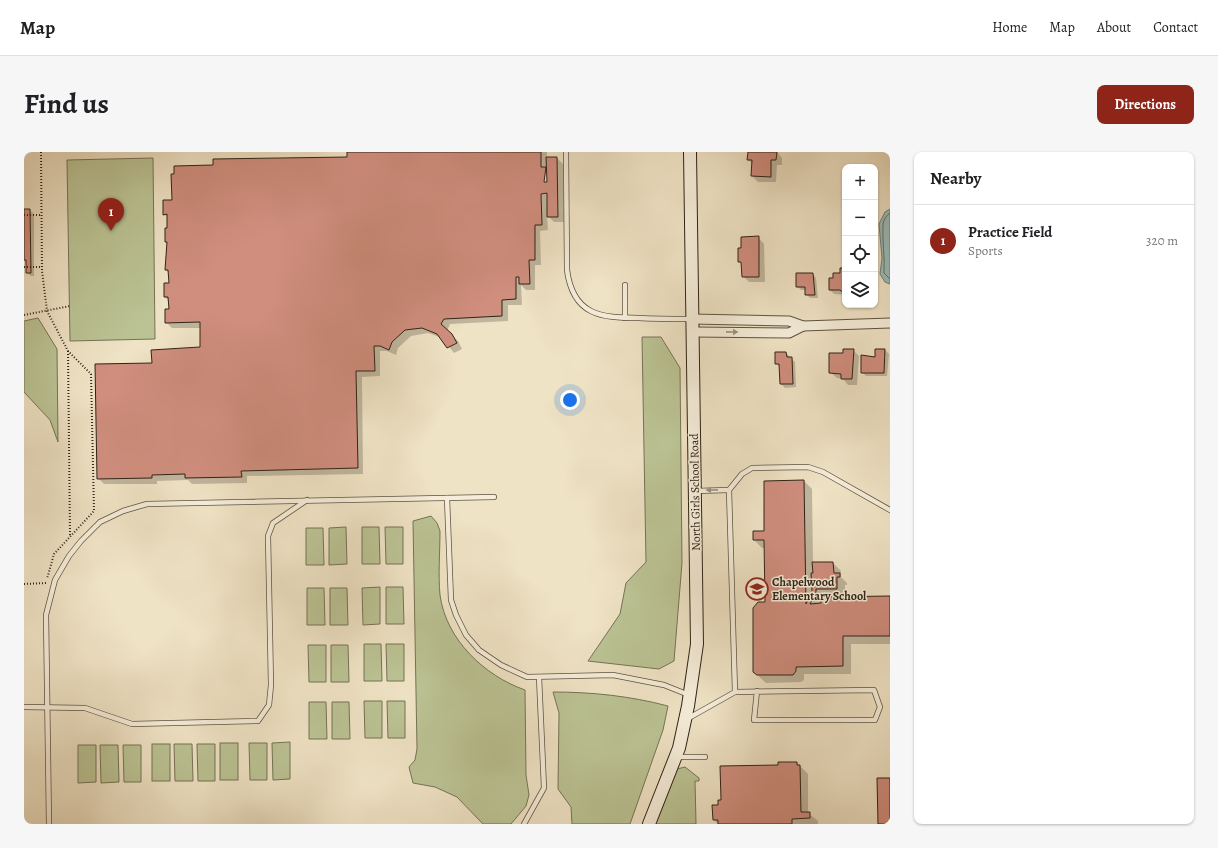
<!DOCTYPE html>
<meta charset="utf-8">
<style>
body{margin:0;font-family:Alegreya,serif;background:#f6f6f6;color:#202124}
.controls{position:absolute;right:12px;top:12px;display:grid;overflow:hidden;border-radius:8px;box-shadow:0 1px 3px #0004}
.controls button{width:36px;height:36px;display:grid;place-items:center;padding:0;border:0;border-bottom:1px solid #e0e0e0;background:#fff;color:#202124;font:20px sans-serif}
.you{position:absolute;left:546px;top:248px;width:14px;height:14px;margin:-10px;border:3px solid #fff;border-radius:50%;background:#1a73e8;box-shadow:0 0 0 6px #1a73e833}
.badge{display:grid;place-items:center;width:26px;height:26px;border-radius:50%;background:#8f2418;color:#fff;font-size:13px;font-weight:700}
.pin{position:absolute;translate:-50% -33px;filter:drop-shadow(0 1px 2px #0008)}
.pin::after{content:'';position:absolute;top:21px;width:14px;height:12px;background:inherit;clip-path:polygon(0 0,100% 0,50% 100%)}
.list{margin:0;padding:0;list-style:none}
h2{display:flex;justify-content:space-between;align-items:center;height:52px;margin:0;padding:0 16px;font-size:17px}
h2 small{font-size:13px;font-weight:400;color:#757577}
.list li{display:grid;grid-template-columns:26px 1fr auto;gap:12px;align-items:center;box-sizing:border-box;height:72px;padding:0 16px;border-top:1px solid #e0e0e0}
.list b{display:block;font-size:15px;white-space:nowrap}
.list p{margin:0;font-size:13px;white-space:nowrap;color:#757577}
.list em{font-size:13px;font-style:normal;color:#757577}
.icon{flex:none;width:22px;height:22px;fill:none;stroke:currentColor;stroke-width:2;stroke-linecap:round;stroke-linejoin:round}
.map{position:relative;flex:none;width:866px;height:672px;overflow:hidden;border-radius:8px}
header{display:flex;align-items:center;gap:24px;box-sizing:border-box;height:56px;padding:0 20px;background:#fff;border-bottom:1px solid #e0e0e0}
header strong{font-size:19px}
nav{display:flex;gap:22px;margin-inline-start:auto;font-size:14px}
.intro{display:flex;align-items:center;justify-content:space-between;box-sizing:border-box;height:96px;padding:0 24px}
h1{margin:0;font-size:28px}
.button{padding:10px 18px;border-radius:8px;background:#8f2418;color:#fff;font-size:14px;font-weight:700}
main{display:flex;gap:24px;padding:0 24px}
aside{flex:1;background:#fff;border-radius:8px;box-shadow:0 1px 3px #0004}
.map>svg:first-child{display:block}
.green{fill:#bbc394;stroke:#757355}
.water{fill:#9cbdbb;stroke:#707f79}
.shadow{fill:#0003;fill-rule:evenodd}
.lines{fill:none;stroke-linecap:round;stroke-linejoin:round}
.shore{stroke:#667068;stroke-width:1}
.building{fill:#d08e7e;stroke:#2f2316}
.lane-casing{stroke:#5f5342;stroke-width:6}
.street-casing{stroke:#5f5342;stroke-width:11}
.secondary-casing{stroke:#2f2316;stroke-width:14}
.path{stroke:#2f2316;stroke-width:2;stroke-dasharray:1 2;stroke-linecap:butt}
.lane{stroke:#f5edd9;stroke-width:4.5}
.street{stroke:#f5edd9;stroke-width:9}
.secondary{stroke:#f5edd9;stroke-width:12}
.oneway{fill:#9c9281}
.labels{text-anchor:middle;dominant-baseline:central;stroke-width:3;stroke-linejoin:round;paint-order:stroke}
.street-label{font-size:12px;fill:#2f2316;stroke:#f5edd9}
.poi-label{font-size:12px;font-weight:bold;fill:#2f2316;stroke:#f5edd9;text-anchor:start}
</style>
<header>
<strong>Map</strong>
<nav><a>Home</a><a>Map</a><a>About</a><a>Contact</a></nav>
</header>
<div class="intro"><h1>Find us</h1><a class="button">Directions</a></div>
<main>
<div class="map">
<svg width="866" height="672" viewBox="0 0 866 672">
<rect width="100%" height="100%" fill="#efe3c5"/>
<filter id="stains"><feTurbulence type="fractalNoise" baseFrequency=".005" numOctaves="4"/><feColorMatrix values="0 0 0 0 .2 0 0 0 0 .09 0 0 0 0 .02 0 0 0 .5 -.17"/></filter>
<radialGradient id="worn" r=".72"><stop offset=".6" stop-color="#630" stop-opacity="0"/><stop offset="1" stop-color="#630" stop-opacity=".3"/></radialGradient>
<g class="green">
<polygon points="129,6 131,187 46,189 43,8"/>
<polygon points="14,166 33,197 34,290 26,268 0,240 0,169"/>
<polygon points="618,185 637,185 656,216 658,411 650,509 635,517 564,509 596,462 602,431 622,410"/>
<path d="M407,364L413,371L416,379C416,400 414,423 416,443C422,488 461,524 501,538L502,623L505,643L502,654L487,672H459L433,645L411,635L389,631L385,615L391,608L393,597L389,369Z"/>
<polygon points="322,375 323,412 305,413 305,376"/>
<polygon points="338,375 355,375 356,412 338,412"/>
<polygon points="361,375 379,375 379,412 362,412"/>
<polygon points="282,376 299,376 300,413 282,413"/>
<polygon points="356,435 356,472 339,473 338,436"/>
<polygon points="362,435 379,435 380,472 362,472"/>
<polygon points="283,436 300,436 301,473 283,473"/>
<polygon points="306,436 323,436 324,473 306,473"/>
<polygon points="340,492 357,492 358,529 340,529"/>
<polygon points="362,492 380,492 380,529 363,529"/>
<polygon points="284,493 302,493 302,530 285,530"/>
<polygon points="307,493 324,493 325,530 307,530"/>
<path d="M529,540C568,540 606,544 644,554L639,578L606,672H548L547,655L534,637L535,561Z"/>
<polygon points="340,549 358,549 358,586 341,586"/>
<polygon points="363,549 381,549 381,586 364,586"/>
<polygon points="285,550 302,550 303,587 285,587"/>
<polygon points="308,550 325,550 326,587 308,587"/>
<polygon points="266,590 266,627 249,628 248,591"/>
<rect x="196" y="591" width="18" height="37"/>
<polygon points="225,591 243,591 243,628 226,628"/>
<rect x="128" y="592" width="18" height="37"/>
<polygon points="150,592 168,592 169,629 151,629"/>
<polygon points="173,592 191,592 191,629 174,629"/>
<polygon points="54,593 72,593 72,630 54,631"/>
<polygon points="76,593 94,593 95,630 77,631"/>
<polygon points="99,593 117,593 117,630 100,630"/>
<polygon points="661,615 675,626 675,629 671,629 672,672 631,672 653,617"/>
</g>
<polygon class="water" points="866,57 866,132 861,130 856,122 858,106 855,72 861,60"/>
<g class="shadow">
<path d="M324,0H523V6H533L539,12L540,70H530L523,63L524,78L516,79L517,113H511V138H502L497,133L498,153H484V169L426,172L423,179L434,189L438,197L430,201L418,186L404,181L387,184L374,196L372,203L363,199H356V224L338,225L339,322L223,324V331L168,332L164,328L133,329V332H80L74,326L129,212L177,195V176H148L142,170L146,158L145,149L141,145L146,132L145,121L142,118L144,66L140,62L149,49L190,14L324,6ZM521,18L524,21V31H519Z"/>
<polygon points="725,0 753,0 758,6 758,13 753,13 752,30 734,30 728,24 729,12 724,8"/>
<polygon points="6,58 10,62 10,124 7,124 3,121 3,112 0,108 0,71"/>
<polygon points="734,85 740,92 741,130 725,130 719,124 718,112 715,109"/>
<polygon points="821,117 821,143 810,142 806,138 810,127"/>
<polygon points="789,122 792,126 794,146 786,146 782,142 782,138 777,138 773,134"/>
<polygon points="829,198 835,204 833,233 824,233 819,227 813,226 806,220 820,202"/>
<polygon points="852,198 861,198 865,202 863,224 842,224 838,220 852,206"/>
<polygon points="762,201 771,210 772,235 761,236 757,232 756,215 752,211"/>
<polygon points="780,329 788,337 789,411 809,411 817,419 817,425 823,431 823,433 821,433 821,445 866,445 866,492 827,492 827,522 780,522 780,528 777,530 742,531 730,520 742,451 741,396 738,396 730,388 741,380"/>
<polygon points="773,611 784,622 784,661 794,669 794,672 694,672 690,668 698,649 755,614"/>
</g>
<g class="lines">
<path class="shore" d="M866,61C862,64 860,67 859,72C858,88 861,105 860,121L866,127"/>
</g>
<g class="building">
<polygon points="323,0 517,0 517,15 522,15 520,30 523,30 522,5 533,5 534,65 523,65 523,41 517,42 518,73 511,73 511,108 505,108 506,132 495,132 495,125 492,125 492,147 478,148 478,164 420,167 417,172 428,182 433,191 423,196 413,182 398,176 381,178 368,190 365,198 356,194 350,194 351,219 332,219 334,316 217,319 218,325 161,326 161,322 128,323 128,326 73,327 71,212 128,211 127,198 176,195 176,170 141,171 141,157 145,157 144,145 140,145 140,131 145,131 144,118 141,118 143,90 141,90 141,76 143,76 143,62 139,63 139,48 148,48 147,22 150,22 150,14 189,13 189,7 323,5"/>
<polygon points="724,0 753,0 752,8 747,8 747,25 727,24 728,8 723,8"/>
<polygon points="0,57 6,57 7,121 2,121 2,108 0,108"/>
<polygon points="735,84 735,125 718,125 717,110 714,110 714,96 717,96 717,85"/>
<polygon points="816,116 821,116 821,142 816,138 805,138 805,126 809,126 809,121 816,121"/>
<polygon points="772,121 789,121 791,143 781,143 781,135 772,135"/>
<polygon points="819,197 830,197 828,227 817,227 817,222 805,221 805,201 819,201"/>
<polygon points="851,197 861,197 860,221 837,221 837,203 851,205"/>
<polygon points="751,200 762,200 763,205 768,205 769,232 756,232 755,212 751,212"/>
<polygon points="780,328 782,452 788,440 787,421 789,421 788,410 809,410 810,421 816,421 816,425 813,425 813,437 792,437 792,441 786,452 797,451 797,445 866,444 866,484 819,484 819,514 772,515 772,519 769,523 733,523 729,520 729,456 734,450 741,450 740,388 729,388 729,379 740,379 740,329"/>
<polygon points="754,610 773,610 773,613 776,613 777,660 786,660 786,666 768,667 768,672 694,672 694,668 689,668 688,653 694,653 694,648 697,648 696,614 754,613"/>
<polygon points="853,626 866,626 866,672 854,672"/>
</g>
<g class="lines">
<g class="lane-casing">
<g id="lane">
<path d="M542,0L543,118C549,163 576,166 615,166C632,167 649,167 667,167"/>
<polyline points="601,133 601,166"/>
<polyline points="671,339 705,338"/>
<polyline points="423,346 427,448 432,463 442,483 455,498 477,513 503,525 589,523 640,533 665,543"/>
<polyline points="711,540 850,538 856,555 851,568 730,568 733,539"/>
<polyline points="0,555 61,556 108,572 234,569 245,553 247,533 244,384 249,371 283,348"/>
<polyline points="663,567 711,540 705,338 718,322 728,316 784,315 799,320 866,358"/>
<polyline points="652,605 681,605"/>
<polyline points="25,672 22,463 31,428 45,404 57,389 76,370 99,359 123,352 470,345"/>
<polyline points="500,672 520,636 515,525"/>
</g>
</g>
<g class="street-casing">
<g id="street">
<polyline points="668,167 765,169 779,174 866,171"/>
<polyline points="669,180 765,181 779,174"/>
</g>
</g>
<g class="secondary-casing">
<polyline id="secondary" points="625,672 655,596 664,554 673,492 666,0"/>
</g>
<g class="path">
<polyline points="17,0 18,119 23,159 44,199 67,222 70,359 30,402 23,427"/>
<polyline points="0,63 17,63"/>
<polyline points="0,115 18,115"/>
<polyline points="0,163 46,154"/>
<polyline points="44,199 46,384"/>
<polyline points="0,432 22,431"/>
</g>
<use href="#lane" class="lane"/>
<use href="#street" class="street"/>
<use href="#secondary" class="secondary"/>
</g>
<defs><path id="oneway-solid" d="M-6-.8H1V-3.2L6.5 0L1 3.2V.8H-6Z"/></defs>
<g class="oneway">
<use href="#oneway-solid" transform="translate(708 180) rotate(1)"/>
<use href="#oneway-solid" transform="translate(688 338) rotate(179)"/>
</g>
<defs>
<g id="school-ring" transform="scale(1.15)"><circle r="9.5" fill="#f5edd9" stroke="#8f2418" stroke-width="1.5"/><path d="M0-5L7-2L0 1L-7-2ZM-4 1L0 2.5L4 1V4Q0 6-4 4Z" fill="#8f2418"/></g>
</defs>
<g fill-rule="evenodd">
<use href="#school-ring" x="733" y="437"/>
</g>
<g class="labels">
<g class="street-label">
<text transform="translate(671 340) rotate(-91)">North Girls School Road</text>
</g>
<g class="poi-label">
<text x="748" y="430">Chapelwood<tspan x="748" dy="14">Elementary School</tspan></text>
</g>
</g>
<rect width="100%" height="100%" filter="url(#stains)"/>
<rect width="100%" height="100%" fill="url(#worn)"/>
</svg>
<div class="controls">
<button>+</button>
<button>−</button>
<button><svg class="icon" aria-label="locate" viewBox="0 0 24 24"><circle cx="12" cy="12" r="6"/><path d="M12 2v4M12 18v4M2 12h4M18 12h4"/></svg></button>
<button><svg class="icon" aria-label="layers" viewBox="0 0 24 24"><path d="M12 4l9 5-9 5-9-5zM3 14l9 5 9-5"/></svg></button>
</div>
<div class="you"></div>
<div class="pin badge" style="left:87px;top:79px">1</div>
</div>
<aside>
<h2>Nearby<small></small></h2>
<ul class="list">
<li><span class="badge">1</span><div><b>Practice Field</b><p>Sports</p></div><em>320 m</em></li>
</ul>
</aside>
</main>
